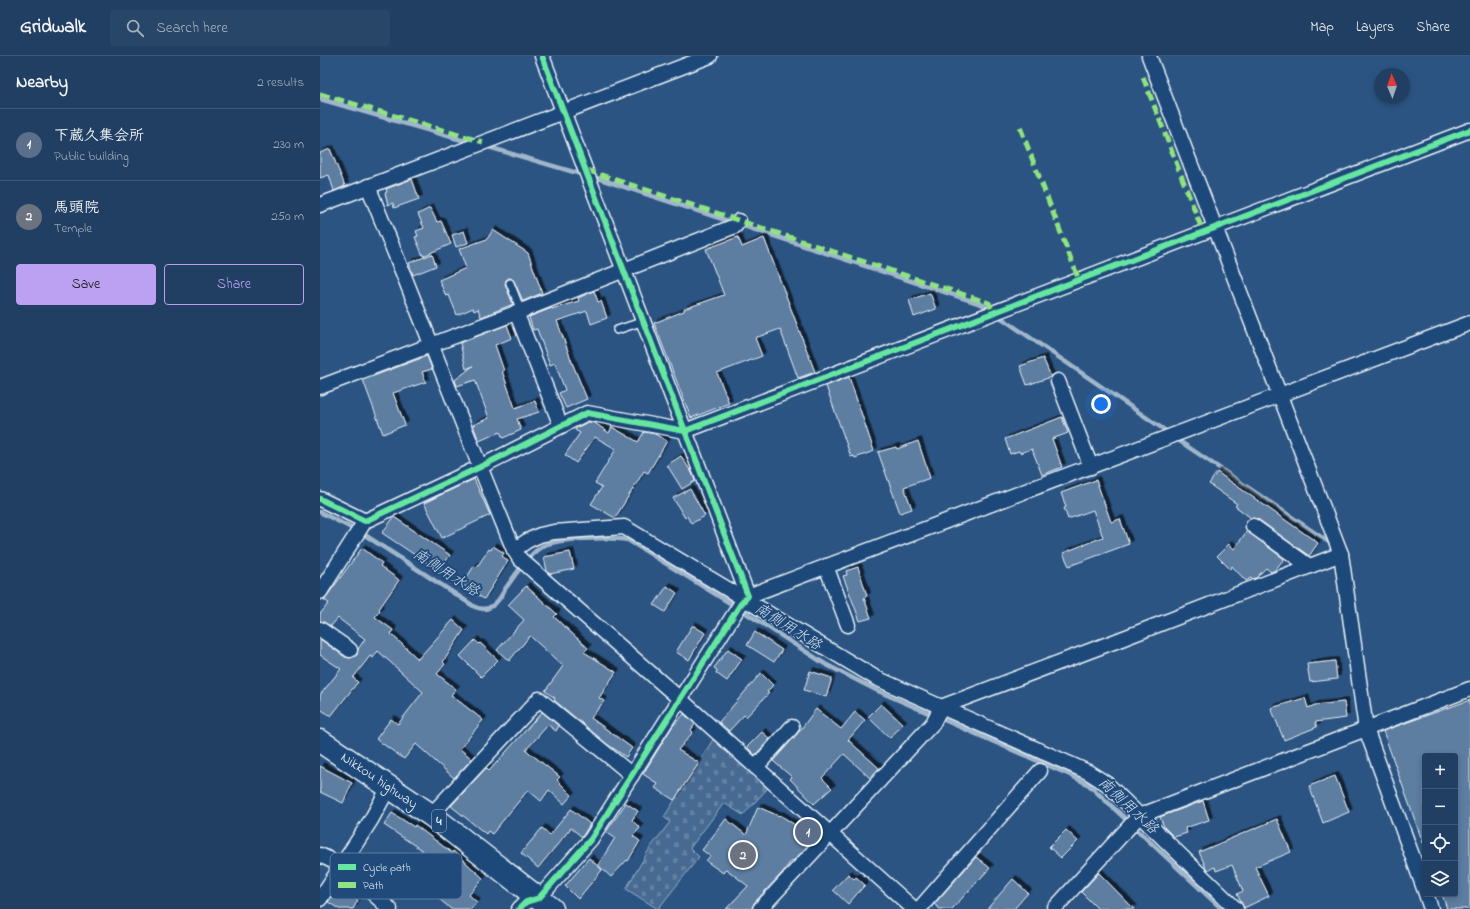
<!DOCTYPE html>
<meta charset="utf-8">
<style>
body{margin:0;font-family:"Indie Flower","Klee One",sans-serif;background:#284668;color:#f1f3f6}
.controls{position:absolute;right:12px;bottom:12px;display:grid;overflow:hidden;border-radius:4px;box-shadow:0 2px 6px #0003}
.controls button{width:36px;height:36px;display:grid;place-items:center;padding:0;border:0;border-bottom:1px solid #3d5877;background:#203f62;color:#f1f3f6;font:20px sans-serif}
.compass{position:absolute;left:1054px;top:12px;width:36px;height:36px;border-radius:50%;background:#203f62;box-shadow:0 2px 6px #0003;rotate:358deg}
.you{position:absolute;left:781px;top:348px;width:14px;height:14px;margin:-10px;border:3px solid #fff;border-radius:50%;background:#1a73e8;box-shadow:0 0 0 6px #1a73e833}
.badge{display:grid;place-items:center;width:26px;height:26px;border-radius:50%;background:#bca0f2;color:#fff;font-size:13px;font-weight:700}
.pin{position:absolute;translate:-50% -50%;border:2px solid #fff;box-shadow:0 1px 4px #0006}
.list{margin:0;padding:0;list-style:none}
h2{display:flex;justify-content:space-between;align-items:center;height:52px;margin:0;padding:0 16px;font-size:17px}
h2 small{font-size:13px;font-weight:400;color:#a2afbe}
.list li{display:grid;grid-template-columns:26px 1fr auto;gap:12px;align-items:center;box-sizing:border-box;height:72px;padding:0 16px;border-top:1px solid #3d5877}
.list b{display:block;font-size:15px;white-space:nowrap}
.list p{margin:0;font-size:13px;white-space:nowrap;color:#a2afbe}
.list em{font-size:13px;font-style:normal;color:#a2afbe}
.actions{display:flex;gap:8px;padding:12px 16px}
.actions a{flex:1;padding:9px 0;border:1px solid #bca0f2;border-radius:4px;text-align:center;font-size:14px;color:#bca0f2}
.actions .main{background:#bca0f2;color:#111}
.icon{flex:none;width:22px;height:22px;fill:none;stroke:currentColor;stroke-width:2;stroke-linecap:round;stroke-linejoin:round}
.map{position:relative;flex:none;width:1150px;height:853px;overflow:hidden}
header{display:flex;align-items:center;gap:24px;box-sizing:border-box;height:56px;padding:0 20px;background:#203f62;border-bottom:1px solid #3d5877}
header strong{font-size:19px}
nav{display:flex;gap:22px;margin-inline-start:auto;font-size:14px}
.search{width:280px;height:36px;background:#284668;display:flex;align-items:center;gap:10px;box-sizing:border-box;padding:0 14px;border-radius:4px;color:#a2afbe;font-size:15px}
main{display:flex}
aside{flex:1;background:#203f62}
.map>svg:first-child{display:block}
.cemetery{fill:url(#cemetery-stones);stroke:#98aec6}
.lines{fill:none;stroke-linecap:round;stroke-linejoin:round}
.stream{stroke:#a0b6cb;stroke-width:4.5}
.building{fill:#5d7da1;stroke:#e8f1f8;filter:url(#shadow)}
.lane-casing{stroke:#e8f1f8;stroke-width:10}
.street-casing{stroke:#e8f1f8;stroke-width:17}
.highway-casing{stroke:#e8f1f8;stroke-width:25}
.lane{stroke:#1f4a7a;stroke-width:7}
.street{stroke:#1f4a7a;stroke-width:14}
.highway{stroke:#1f4a7a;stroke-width:22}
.quiet{stroke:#91e382;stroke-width:5;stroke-dasharray:10 5;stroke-linecap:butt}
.cycleway-casing{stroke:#1f4a7a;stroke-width:8}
.cycleway{stroke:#66e7a1;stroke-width:6}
.labels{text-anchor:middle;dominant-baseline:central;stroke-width:4;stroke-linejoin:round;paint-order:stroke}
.shield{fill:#1f4a7a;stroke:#acbfd2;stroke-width:1}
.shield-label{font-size:13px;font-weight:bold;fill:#e8f1f8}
.street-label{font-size:14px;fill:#e8f1f8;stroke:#1f4a7a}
.water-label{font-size:15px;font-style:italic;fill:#d0dde9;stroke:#1f4a7a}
.key{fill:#1f4a7a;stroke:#5b7ca0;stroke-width:1}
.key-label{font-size:11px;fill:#e8f1f8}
</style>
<header>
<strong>Gridwalk</strong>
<div class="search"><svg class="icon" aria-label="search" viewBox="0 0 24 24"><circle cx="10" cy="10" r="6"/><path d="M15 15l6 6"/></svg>Search here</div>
<nav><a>Map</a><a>Layers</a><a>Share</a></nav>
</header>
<main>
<aside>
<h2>Nearby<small>2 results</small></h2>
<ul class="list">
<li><span class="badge" style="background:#5c6f8a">1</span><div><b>下蔵久集会所</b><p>Public building</p></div><em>230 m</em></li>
<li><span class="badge" style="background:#6b7280">2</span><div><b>馬頭院</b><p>Temple</p></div><em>250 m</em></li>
</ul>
<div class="actions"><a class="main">Save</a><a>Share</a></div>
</aside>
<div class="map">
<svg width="1150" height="853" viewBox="0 0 1150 853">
<defs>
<pattern id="cemetery-stones" width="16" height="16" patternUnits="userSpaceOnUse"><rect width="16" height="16" fill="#476b93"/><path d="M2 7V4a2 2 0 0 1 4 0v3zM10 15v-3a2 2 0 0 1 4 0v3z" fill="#6281a3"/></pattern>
<filter id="shadow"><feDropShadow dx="3.5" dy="-3.5" stdDeviation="0" flood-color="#0009"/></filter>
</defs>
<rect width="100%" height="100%" fill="#2b5482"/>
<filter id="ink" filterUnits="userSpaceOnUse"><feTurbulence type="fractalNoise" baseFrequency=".025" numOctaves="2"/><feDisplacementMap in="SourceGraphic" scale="8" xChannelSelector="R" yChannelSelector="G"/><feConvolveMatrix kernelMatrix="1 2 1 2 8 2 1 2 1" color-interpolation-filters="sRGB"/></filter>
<g filter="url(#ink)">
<polygon class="cemetery" points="394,682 448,732 423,759 404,747 370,792 379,801 338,853 306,833 330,792 350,766 344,761"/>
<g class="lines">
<g class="stream">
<polyline points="0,43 152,87"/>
<polyline points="165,90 264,119"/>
<polyline points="271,120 661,248 849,377"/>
<polyline points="855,382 1010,487"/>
<path d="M0,456L45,479L155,551C160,553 167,554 172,550C177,547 182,539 185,533C195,520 208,498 223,490C239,482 290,481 308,484L426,557L505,608L558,635L750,719L769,729L902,853"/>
</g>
</g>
<g class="building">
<polygon points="10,93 25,130 14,135 9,119 0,122 0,97"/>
<polygon points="92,123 99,143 74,152 73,147 68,149 65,137 67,136 66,133"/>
<polygon points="110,152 117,166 121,165 131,188 103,200 95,181 98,180 96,175 104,172 98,158"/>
<polygon points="173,174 208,197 222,237 203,245 194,225 191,222 189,222 186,224 185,228 193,248 161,261 158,253 154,255 153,252 137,259 129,239 126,240 119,224 146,212 139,193 167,183"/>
<polygon points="144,175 148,187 136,191 132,179"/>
<polygon points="418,181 422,191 444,182 495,316 478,322 460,273 435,282 442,300 397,317 409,347 371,362 334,267 364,255 364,253 404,239 386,193"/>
<polygon points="112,198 116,210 93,219 89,207"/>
<polygon points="274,235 278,246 281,245 287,262 271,268 267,255 237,265 253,309 267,343 246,352 239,337 245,334 235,307 230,309 217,273 213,274 209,261 232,252 232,253 259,245 258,242"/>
<polygon points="610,237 616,253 594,261 589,244"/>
<polygon points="187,269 192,282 175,289 184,315 182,315 195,352 215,345 219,356 197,363 201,374 183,382 180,376 159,385 153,369 169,362 155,324 137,330 135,324 153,310 146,313 140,287"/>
<polygon points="107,300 112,313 102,316 106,326 73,337 85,369 63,378 43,324"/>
<polygon points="723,302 731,321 707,329 700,310"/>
<polygon points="529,321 554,395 535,402 534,400 531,401 506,330"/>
<polygon points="742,361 748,377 732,383 742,411 722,419 712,393 700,397 699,395 690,398 685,383"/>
<polygon points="268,366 275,367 289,377 292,371 318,386 324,376 335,378 347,385 328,417 324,415 295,462 271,448 282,431 275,427 296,393 275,381 256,407 245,399 260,377 255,374 256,372"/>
<polygon points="598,385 610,422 584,431 592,453 580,457 558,396 576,391 577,393"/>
<polygon points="361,400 372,417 375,425 362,433 347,409"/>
<polygon points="897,416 998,487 989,500 938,463 931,462 915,450 917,448 889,428"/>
<polygon points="154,423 170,459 122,482 104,447"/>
<polygon points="776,424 791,466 800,463 809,488 749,510 743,497 783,481 773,454 748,463 744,452 746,451 741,437"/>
<polygon points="370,433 385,460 372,467 371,466 370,466 367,460 365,462 353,442"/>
<polygon points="74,461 130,499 119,515 62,477"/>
<polygon points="927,475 964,503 955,514 951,516 946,512 936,522 932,523 931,522 926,525 912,510 910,513 897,500 909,488 914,493"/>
<polygon points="173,490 184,497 182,500 188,505 164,543 142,529 154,510 157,511 169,493 171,494"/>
<polygon points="42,492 62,507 60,510 79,524 59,553 60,554 55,561 73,574 71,578 98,603 133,564 144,574 123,606 125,608 117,618 136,633 131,639 163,664 140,693 152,703 134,722 96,688 84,703 56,683 71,663 78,668 103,636 58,595 53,602 50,600 33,622 38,626 11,660 0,653 0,639 21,613 0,599 0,583 25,601 30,602 37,599 38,593 45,583 18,562 11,570 0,565 0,558 9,547 4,544"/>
<polygon points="250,496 254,513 230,518 227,515 224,501"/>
<polygon points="538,511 547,540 544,542 551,562 540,565 523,520 527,519 526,515"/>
<polygon points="206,530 237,558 234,561 268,592 264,596 296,616 279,642 284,645 271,662 312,692 306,701 287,688 234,644 235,642 225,635 243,610 210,580 189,605 177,594 204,564 188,549"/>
<polygon points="347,530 357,537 345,556 334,549"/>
<polygon points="372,570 374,570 385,577 369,604 356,596"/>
<polygon points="435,576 462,594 454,606 427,589"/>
<polygon points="155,584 159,588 160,587 178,604 161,621 140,600"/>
<polygon points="408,593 422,603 407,625 396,617 397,614 394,612"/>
<polygon points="1015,605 1017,623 990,626 987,608"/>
<polygon points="490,615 512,622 506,641 484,634"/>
<polygon points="441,617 453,629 447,636 449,637 426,661 424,659 409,675 399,666"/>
<polygon points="985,642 988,652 995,649 1024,646 1026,662 995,666 997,671 964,684 951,652"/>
<polygon points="1150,644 1150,853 1127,853 1122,838 1135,838 1135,700 1105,700 1105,787 1103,787 1063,675"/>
<polygon points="561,648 583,668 570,682 548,661"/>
<polygon points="496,653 521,673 535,656 545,664 528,684 559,712 550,722 524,698 502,722 512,732 494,748 470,723 472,721 453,705 478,677"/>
<polygon points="222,656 239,670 236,675 228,669 206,694 240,721 237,724 252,739 244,748 229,734 221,745 208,734 172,778 168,775 166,778 131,750 166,712 169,715"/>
<polygon points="364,658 375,668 371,674 373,676 358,694 379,707 354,744 335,732 338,728 323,718 352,671"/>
<polygon points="442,676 450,683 435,699 427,691"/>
<polygon points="0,710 32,727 23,747 0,736"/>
<polygon points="1015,720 1029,756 1003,767 989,730"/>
<polygon points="883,745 889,764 865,772 867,777 854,781 844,771 840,761"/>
<polygon points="306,747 318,755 312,764 320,772 313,780 320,785 308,805 307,804 291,821 278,809 295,782 286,776"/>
<polygon points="438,751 459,760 460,759 475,769 481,763 496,777 485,793 473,805 472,804 462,817 434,847 432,853 406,853 428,830 406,813 403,817 386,805 390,800 382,794 406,763 426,779"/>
<polygon points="251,753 270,768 262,781 251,772 218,812 201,797 222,772 230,779"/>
<polygon points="72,757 94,771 95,769 132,797 133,795 163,822 149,839 157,846 151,853 131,853 118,842 134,823 100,793 64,769"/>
<polygon points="957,763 971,796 935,811 949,840 924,852 917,838 923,835 912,809 896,815 895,811 887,814 879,796"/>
<polygon points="746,774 758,785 741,802 729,791"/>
<polygon points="656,801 670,812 632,853 620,853 614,848"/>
<polygon points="269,802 282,814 258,843 245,830"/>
<polygon points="779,817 814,853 778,853 761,836"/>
<polygon points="528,818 534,823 536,821 545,829 528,848 513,834"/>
<polygon points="24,823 40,837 36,843 38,844 33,853 19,853 8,846"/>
<polygon points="693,823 708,837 694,853 667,853"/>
</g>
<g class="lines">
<g class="lane-casing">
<g id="lane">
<polyline points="190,227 201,255"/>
<polyline points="297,274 324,265"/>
</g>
</g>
<g class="street-casing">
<g id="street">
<polyline points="829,0 1021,498 1046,673 1105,835"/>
<path d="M48,130C97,251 144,373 194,494L200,503L360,643L594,853"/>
<polyline points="0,149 390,0"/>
<polyline points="196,256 241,370"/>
<polyline points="738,325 771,411"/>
<polyline points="0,331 201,255 415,170 419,165"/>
<polyline points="0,443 45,465 160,411 267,357 365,375 1150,74"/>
<polyline points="933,470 989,510"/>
<polyline points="194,494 207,485 220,479 234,476 304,471 556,622 768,716 787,728 916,853"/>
<polyline points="506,510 528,569"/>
<polyline points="0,536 45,465"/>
<polyline points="428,540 1150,267"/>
<polyline points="0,573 30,594"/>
<polyline points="436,711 472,671"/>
<polyline points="111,759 219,643 312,719"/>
<polyline points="0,799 23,810 70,853"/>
<polyline points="1106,838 1111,853"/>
<polyline points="0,843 51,764 69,731"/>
<polyline points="199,853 206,846 219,842 271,783 420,549 428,540 222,0"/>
<polyline points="440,853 613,667 621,651 796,585 1021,498"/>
<polyline points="599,853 720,715"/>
<polyline points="734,853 819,760 1150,633"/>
</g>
</g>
<g class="highway-casing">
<polyline id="highway" points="0,685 111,759 232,853"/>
</g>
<use href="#lane" class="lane"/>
<use href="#street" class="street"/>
<use href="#highway" class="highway"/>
<g class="quiet">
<polyline points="823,21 883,176"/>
<polyline points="0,38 163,86"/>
<polyline points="700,71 759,224"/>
<polyline points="266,114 669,247 673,256"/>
</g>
<g class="cycleway-casing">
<g id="cycleway">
<polyline points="0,443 45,465 160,411 267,357 365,375 1150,74"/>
<polyline points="199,853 206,846 219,842 271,783 420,549 428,540 222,0"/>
</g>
</g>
<use href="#cycleway" class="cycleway"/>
</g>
</g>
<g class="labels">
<rect class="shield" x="112" y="754" width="14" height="22" rx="3"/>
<g class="shield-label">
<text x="119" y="765">4</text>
</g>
<g class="street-label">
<text transform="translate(59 725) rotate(34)">Nikkou highway</text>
</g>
<g class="water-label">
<text transform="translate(126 517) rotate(33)">南側用水路</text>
<text transform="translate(468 571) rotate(32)">南側用水路</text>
<text transform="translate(808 750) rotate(43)">南側用水路</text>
</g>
</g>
<rect x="10" y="797" width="132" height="46" rx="6" class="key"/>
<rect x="18" y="808" width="18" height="6" fill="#66e7a1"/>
<rect x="18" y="826" width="18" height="6" fill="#91e382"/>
<g class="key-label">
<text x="43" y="815">Cycle path</text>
<text x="43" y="833">Path</text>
</g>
</svg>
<div class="controls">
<button>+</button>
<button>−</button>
<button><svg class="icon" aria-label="locate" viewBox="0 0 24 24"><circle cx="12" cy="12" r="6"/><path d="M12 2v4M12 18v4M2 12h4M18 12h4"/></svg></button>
<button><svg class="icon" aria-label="layers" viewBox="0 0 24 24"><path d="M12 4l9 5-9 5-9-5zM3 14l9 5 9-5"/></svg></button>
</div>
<svg class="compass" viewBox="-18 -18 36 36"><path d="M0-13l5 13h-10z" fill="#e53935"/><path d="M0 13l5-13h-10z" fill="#a2afbe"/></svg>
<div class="you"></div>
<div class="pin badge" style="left:488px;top:776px;background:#5c6f8a">1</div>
<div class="pin badge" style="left:423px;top:799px;background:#6b7280">2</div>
</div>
</main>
